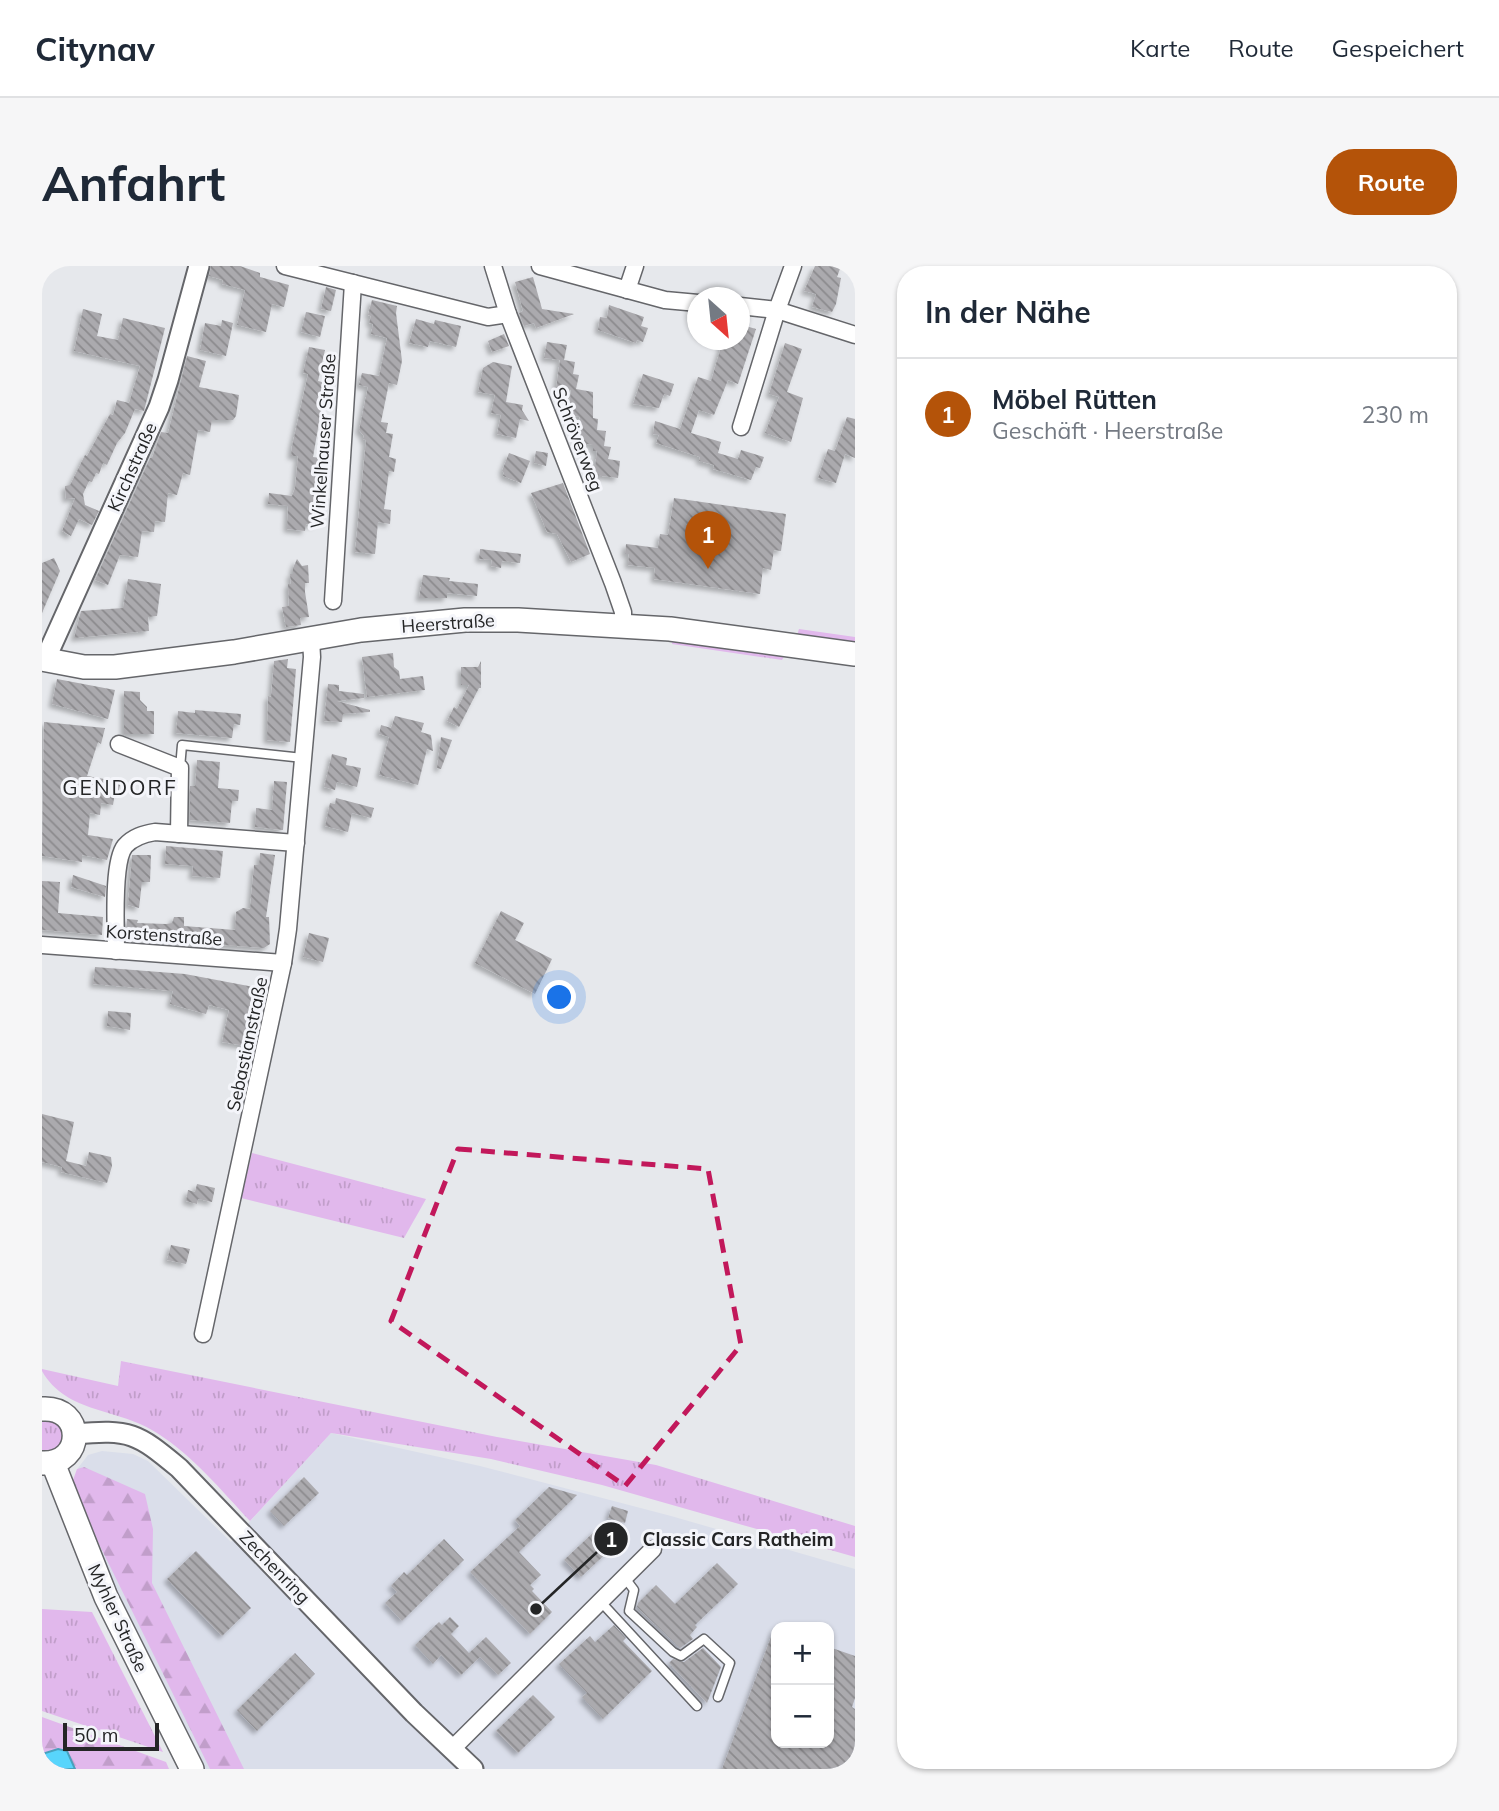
<!DOCTYPE html>
<html lang="de">
<meta charset="utf-8">
<style>
body{margin:0;font-family:Mulish,sans-serif;background:#f6f6f7;color:#1f2937}
.controls{position:absolute;right:21px;bottom:21px;display:grid;overflow:hidden;border-radius:14px;box-shadow:0 2px 5px #0004}
.controls button{width:63px;height:63px;display:grid;place-items:center;padding:0;border:0;border-bottom:2px solid #e0e1e3;background:#fff;color:#1f2937;font:35px sans-serif}
.compass{position:absolute;left:645px;top:21px;width:63px;height:63px;border-radius:50%;background:#fff;box-shadow:0 2px 5px #0004;rotate:153deg}
.scale{position:absolute;left:21px;bottom:18px;width:96px;box-sizing:border-box;padding-left:7px;border:4px solid #242526;border-top:0;font-size:19px;line-height:24px;white-space:nowrap;color:#242526;-webkit-text-stroke:5px #f4f5fa;paint-order:stroke}
.you{position:absolute;left:518px;top:732px;width:24px;height:24px;margin:-18px;border:5px solid #fff;border-radius:50%;background:#1a73e8;box-shadow:0 0 0 10px #1a73e833}
.badge{display:grid;place-items:center;width:46px;height:46px;border-radius:50%;background:#b45309;color:#fff;font-size:23px;font-weight:700}
.pin{position:absolute;translate:-50% -58px;filter:drop-shadow(0 2px 4px #0008)}
.pin::after{content:'';position:absolute;top:37px;width:24px;height:21px;background:inherit;clip-path:polygon(0 0,100% 0,50% 100%)}
.list{margin:0;padding:0;list-style:none}
h2{display:flex;justify-content:space-between;align-items:center;height:91px;margin:0;padding:0 28px;font-size:30px}
h2 small{font-size:23px;font-weight:400;color:#747a83}
.list li{display:grid;grid-template-columns:46px 1fr auto;gap:21px;align-items:center;box-sizing:border-box;height:112px;padding:0 28px;border-top:2px solid #e0e1e3}
.list b{display:block;font-size:26px;white-space:nowrap}
.list p{margin:0;font-size:23px;white-space:nowrap;color:#747a83}
.list em{font-size:23px;font-style:normal;color:#747a83}
.map{position:relative;flex:none;width:813px;height:1503px;overflow:hidden;border-radius:28px}
header{display:flex;align-items:center;gap:42px;box-sizing:border-box;height:98px;padding:0 35px;background:#fff;border-bottom:2px solid #e0e1e3}
header strong{font-size:33px}
nav{display:flex;gap:38px;margin-inline-start:auto;font-size:24px}
.intro{display:flex;align-items:center;justify-content:space-between;box-sizing:border-box;height:168px;padding:0 42px}
h1{margin:0;font-size:49px}
.button{padding:18px 32px;border-radius:28px;background:#b45309;color:#fff;font-size:24px;font-weight:700}
main{display:flex;gap:42px;padding:0 42px}
aside{flex:1;background:#fff;border-radius:28px;box-shadow:0 2px 5px #0004}
.map>svg:first-child{display:block}
.built{fill:#dadeea;fill-rule:evenodd}
.grass{fill:url(#grass-tufts)}
.forest{fill:url(#forest-firs)}
.water{fill:#58d5fc;stroke:#48a0bc;stroke-width:2}
.building{fill:url(#building-back-hatch);filter:url(#shadow)}
.lines{fill:none;stroke-linecap:round;stroke-linejoin:round}
.service-casing{stroke:#65666a;stroke-width:11}
.minor-casing{stroke:#65666a;stroke-width:19}
.tertiary-casing{stroke:#65666a;stroke-width:23}
.secondary-casing{stroke:#65666a;stroke-width:26}
.service{stroke:#fff;stroke-width:8}
.minor{stroke:#fff;stroke-width:16}
.tertiary{stroke:#fff;stroke-width:19}
.secondary{stroke:#fff;stroke-width:23}
.marked{fill:none;stroke:#c2185b;stroke-width:5;stroke-dasharray:14 9;stroke-linejoin:round}
.labels{text-anchor:middle;dominant-baseline:central;stroke-width:6;stroke-linejoin:round;paint-order:stroke}
.street-label{font-size:18px;fill:#242526;stroke:#f4f5fa}
.quarter-label{font-size:21px;letter-spacing:2px;fill:#242526;stroke:#f4f5fa}
.leader{fill:none;stroke:#242526;stroke-width:2.5}
.callout-dot{fill:#242526;stroke:#f4f5fa;stroke-width:2.5}
.mark-label{font-size:21px;text-anchor:middle;font-weight:bold;fill:#fff}
.callout-label{font-size:19px;text-anchor:middle;font-weight:bold;fill:#242526;stroke:#f4f5fa;stroke-width:6;stroke-linejoin:round;paint-order:stroke}
</style>
<header>
<strong>Citynav</strong>
<nav><a>Karte</a><a>Route</a><a>Gespeichert</a></nav>
</header>
<div class="intro"><h1>Anfahrt</h1><a class="button">Route</a></div>
<main>
<div class="map">
<svg width="813" height="1503" viewBox="0 0 813 1503">
<defs>
<pattern id="grass-tufts" width="24" height="20" patternUnits="userSpaceOnUse" patternTransform="scale(1.75)"><rect width="24" height="20" fill="#e1b8ec"/><path d="M3 7l-1-3M5 7V3M7 7l1-3M15 17l-1-3M17 17v-4M19 17l1-3" fill="none" stroke="#c19eca"/></pattern>
<pattern id="forest-firs" width="22" height="20" patternUnits="userSpaceOnUse" patternTransform="scale(1.75)"><rect width="22" height="20" fill="#e1b8ec"/><path d="M5 1l3.5 6h-7zM16 11l3.5 6h-7z" fill="#c19eca"/></pattern>
<pattern id="building-back-hatch" width="6" height="6" patternUnits="userSpaceOnUse" patternTransform="scale(1.75)"><rect width="6" height="6" fill="#abaaae"/><path d="M-1 5l2 2M0 0l6 6M5-1l2 2" fill="none" stroke="#8b8a8d"/></pattern>
<filter id="shadow"><feDropShadow dx="-3.5" dy="3.5" stdDeviation="2" flood-color="#0004"/></filter>
</defs>
<rect width="100%" height="100%" fill="#e6e8ec"/>
<path class="built" d="M289,1167L438,1200L629,1250L813,1303V1503H162L58,1293V1281L33,1215L36,1202L46,1189L60,1185L91,1188L106,1195L189,1276ZM734,1361H787V1477H734Z"/>
<g class="grass">
<polygon points="757,363 813,371 813,381 754,373"/>
<polygon points="631,374 744,387 740,394 630,378"/>
<polygon points="210,887 384,933 362,972 199,932"/>
<path d="M79,1095L455,1171L614,1199L813,1260V1291L560,1219L449,1193L289,1167L208,1255C179,1224 151,1190 115,1167C78,1142 24,1148 0,1105V1103L76,1120Z"/>
<polygon points="0,1151 18,1154 23,1179 0,1189"/>
<polygon points="0,1343 50,1346 121,1486 0,1445"/>
</g>
<g class="forest">
<polygon points="42,1201 103,1228 111,1263 110,1317 202,1503 168,1503 56,1276 31,1214 35,1203"/>
<polygon points="0,1451 124,1496 127,1503 0,1503"/>
</g>
<polygon class="water" points="16,1483 25,1485 33,1503 0,1503 0,1488"/>
<g class="building">
<polygon points="169,0 198,0 218,7 218,11 247,19 242,41 230,38 224,66 195,59 203,24 180,18 181,14 167,10"/>
<polygon points="773,0 799,0 795,11 799,12 794,38 790,46 770,41 774,28 762,25"/>
<polygon points="491,11 500,43 532,48 494,62 492,57 482,60 477,47 481,45 473,16"/>
<polygon points="284,21 294,24 289,45 279,43"/>
<polygon points="330,34 355,40 354,47 360,95 355,119 347,117 339,156 346,157 344,167 351,168 347,191 354,193 352,206 347,205 342,243 349,244 348,258 336,256 333,288 313,286 324,174 321,173 322,170 317,164 326,121 317,119 320,107 337,110 345,72 329,68 331,58 327,57 329,50 326,49"/>
<polygon points="567,39 602,51 599,60 606,62 601,76 595,74 594,77 556,64 558,51 565,52"/>
<polygon points="41,43 60,48 55,70 76,74 81,52 123,62 102,145 93,143 83,167 75,177 65,199 61,197 57,208 54,207 50,216 47,215 41,228 43,239 57,245 50,259 37,253 29,270 20,265 33,232 24,233 23,220 28,219 43,189 45,190 68,148 71,149 75,134 87,137 98,100 32,85"/>
<polygon points="264,46 283,50 278,71 259,66"/>
<polygon points="374,53 392,58 393,54 419,60 414,81 388,75 386,81 367,77"/>
<polygon points="180,54 191,57 184,90 158,84 163,57 179,60"/>
<polygon points="697,58 714,63 696,118 686,114 672,149 657,144 649,167 679,176 676,187 696,193 699,184 722,191 718,202 714,201 709,214 671,203 672,199 657,195 658,191 614,177 617,169 611,168 613,155 638,163 656,111 669,115 681,74 697,74"/>
<polygon points="462,68 467,80 450,86 446,75"/>
<polygon points="505,76 525,79 522,94 533,96 531,108 537,109 534,123 551,126 551,152 556,153 555,164 564,165 562,180 569,181 566,193 578,195 576,212 552,209 555,185 551,185 551,179 534,176 538,151 526,149 529,124 514,122 518,94 502,92"/>
<polygon points="743,77 760,83 745,126 761,132 749,176 723,167 737,131 727,128"/>
<polygon points="267,81 283,84 276,115 284,117 271,191 278,192 273,259 264,258 263,265 245,263 246,240 226,238 227,227 250,230 253,222 256,190 249,190 250,180 266,108 261,107"/>
<polygon points="145,90 164,95 157,121 197,129 194,150 191,154 170,154 168,166 156,164 148,209 141,207 135,229 126,227 123,256 113,255 112,266 100,265 96,291 78,289 66,319 53,314 108,192 110,192 119,166 126,167"/>
<polygon points="451,96 470,100 464,136 481,139 480,144 487,155 478,153 474,172 455,168 459,149 449,147 453,129 436,126 441,102"/>
<polygon points="601,108 632,118 628,130 622,128 617,142 591,138"/>
<polygon points="805,151 813,153 813,192 803,188 794,217 776,212 786,183 793,185"/>
<polygon points="494,185 506,187 504,200 492,197"/>
<polygon points="467,187 488,195 479,217 461,210 462,207 460,205"/>
<polygon points="521,217 548,288 529,296 515,268 505,266 489,227"/>
<polygon points="632,232 744,248 739,285 732,284 729,304 721,302 718,328 612,313 613,302 586,299 587,288 583,288 584,278 616,282 618,268 626,269"/>
<polygon points="438,283 479,288 478,297 460,295 459,302 449,300 450,294 437,293"/>
<polygon points="12,292 18,305 0,347 0,297"/>
<polygon points="255,293 260,300 266,299 267,317 263,317 263,326 267,351 258,352 259,359 244,361 240,341 247,340 246,318 249,318 248,308 251,308 251,302"/>
<polygon points="381,309 408,312 407,315 436,318 435,330 405,327 405,332 377,332"/>
<polygon points="86,313 119,318 115,350 106,351 107,365 32,372 39,345 81,342"/>
<polygon points="351,387 352,401 357,405 358,413 381,410 383,424 325,431 320,391"/>
<polygon points="246,393 245,402 254,403 248,476 225,474 226,430 229,431 232,395"/>
<polygon points="439,395 439,422 437,422 417,461 405,455 412,441 415,443 427,419 419,419 419,401 436,401"/>
<polygon points="15,413 73,424 66,453 10,438"/>
<polygon points="286,418 297,419 297,425 322,428 322,432 295,435 328,444 328,446 301,448 300,456 282,455"/>
<polygon points="82,425 98,426 98,434 105,441 105,445 112,445 112,468 82,468"/>
<polygon points="153,444 199,448 198,459 192,458 190,472 134,467 136,445 153,447"/>
<polygon points="353,450 382,457 379,466 389,469 391,485 385,483 376,519 337,509 347,471 337,468 339,459 349,462"/>
<polygon points="2,456 63,462 59,478 56,476 45,510 79,516 76,527 73,526 71,539 59,537 58,549 48,547 46,569 71,573 65,594 40,589 40,596 0,590"/>
<polygon points="399,471 410,474 399,503 395,502"/>
<polygon points="290,488 305,492 304,499 319,502 315,521 295,516 293,524 282,521"/>
<polygon points="155,494 178,496 176,522 197,524 196,535 190,535 188,557 148,554 148,520 153,520"/>
<polygon points="232,515 245,516 241,564 213,561 214,542 230,544"/>
<polygon points="294,532 332,542 329,552 310,547 306,566 283,560 288,537 293,538"/>
<polygon points="124,580 181,585 178,612 150,610 151,600 123,598"/>
<polygon points="218,587 233,589 224,651 227,651 228,678 222,682 84,672 85,653 96,654 95,657 124,658 130,657 132,651 142,651 142,660 193,664 194,646 201,642 208,643 212,599 217,599"/>
<polygon points="90,589 109,589 108,616 100,616 97,642 86,639"/>
<polygon points="31,609 64,620 63,631 29,621"/>
<polygon points="0,615 18,616 16,647 61,651 60,669 0,664"/>
<polygon points="459,645 482,657 473,674 510,693 493,728 433,697"/>
<polygon points="267,667 287,672 281,696 261,691"/>
<polygon points="53,701 143,708 217,722 204,780 180,776 187,744 167,739 164,748 128,738 131,725 51,718"/>
<polygon points="66,745 89,747 88,764 65,760"/>
<polygon points="0,848 32,856 24,895 44,900 47,886 69,891 70,900 65,917 19,906 20,901 0,896"/>
<polygon points="155,918 173,922 170,936 156,933 155,938 144,935 146,924 153,926"/>
<polygon points="129,979 148,983 144,998 125,994"/>
<polygon points="262,1211 277,1227 242,1260 228,1245"/>
<polygon points="507,1221 535,1229 477,1286 499,1309 488,1319 492,1323 490,1325 510,1346 488,1368 428,1306 478,1260 473,1254"/>
<polygon points="570,1240 586,1245 583,1257 566,1252"/>
<polygon points="555,1263 572,1280 539,1311 522,1294"/>
<polygon points="402,1273 422,1294 360,1355 343,1337 355,1326 349,1320 362,1306 365,1309"/>
<polygon points="154,1285 209,1342 180,1370 125,1313"/>
<polygon points="675,1297 696,1318 653,1359 655,1361 648,1369 651,1373 638,1382 595,1341 596,1337 614,1319 633,1338"/>
<polygon points="408,1351 417,1360 409,1368 427,1387 444,1371 469,1397 456,1409 438,1391 419,1409 399,1389 391,1398 373,1379 397,1356 400,1359"/>
<polygon points="572,1359 584,1372 581,1375 610,1405 561,1453 540,1431 545,1427 517,1398 548,1370 553,1376"/>
<polygon points="733,1360 734,1477 787,1477 787,1381 813,1390 813,1432 810,1441 813,1443 813,1503 680,1503"/>
<polygon points="661,1382 679,1401 665,1437 627,1397 631,1393 642,1396"/>
<polygon points="253,1387 273,1408 215,1465 195,1444"/>
<polygon points="491,1429 513,1451 476,1487 454,1465"/>
</g>
<g class="lines">
<g class="service-casing">
<g id="service">
<polyline points="138,502 140,479 261,492"/>
<polyline points="583,1312 592,1324 587,1345 631,1386 639,1390 662,1373 688,1397 676,1431"/>
<polyline points="559,1336 655,1440"/>
</g>
</g>
<g class="minor-casing">
<g id="minor">
<polyline points="243,0 446,51 466,48"/>
<polyline points="451,0 466,48 571,317 581,346 581,361"/>
<polyline points="498,0 623,34 656,37"/>
<polyline points="585,24 593,0"/>
<polyline points="698,40 735,44 813,69"/>
<polyline points="699,161 735,44 751,0"/>
<polyline points="291,335 311,17"/>
<polyline points="77,478 138,502 137,568"/>
<polyline points="0,679 241,697"/>
<path d="M74,685C74,662 70,596 83,580C91,571 101,568 113,566L254,577"/>
<polyline points="161,1068 241,697 246,663 270,391 269,373"/>
<polyline points="410,1483 611,1283"/>
</g>
</g>
<g class="tertiary-casing">
<g id="tertiary">
<polyline points="3,394 117,141 126,114 157,0"/>
<path d="M33,1168C88,1163 95,1167 137,1202L372,1447L431,1503"/>
</g>
</g>
<g class="secondary-casing">
<g id="secondary">
<polyline points="0,393 42,401 73,401 192,386 319,364 423,354 476,354 628,363 813,388"/>
<path d="M0,1143C43,1140 43,1199 0,1197"/>
<polyline points="11,1197 64,1331 150,1503"/>
</g>
</g>
<use href="#service" class="service"/>
<use href="#minor" class="minor"/>
<use href="#tertiary" class="tertiary"/>
<use href="#secondary" class="secondary"/>
</g>
<path class="marked" d="M416,883L666,903L699,1079L583,1220L349,1055Z"/>
<g class="labels">
<g class="street-label">
<text transform="translate(536 173) rotate(69)">Schröverweg</text>
<text transform="translate(281 175) rotate(-86)">Winkelhauser Straße</text>
<text transform="translate(90 201) rotate(-66)">Kirchstraße</text>
<text transform="translate(406 357) rotate(-4)">Heerstraße</text>
<text transform="translate(122 669) rotate(4)">Korstenstraße</text>
<text transform="translate(205 778) rotate(-78)">Sebastianstraße</text>
<text transform="translate(233 1301) rotate(46)">Zechenring</text>
<text transform="translate(76 1352) rotate(65)">Myhler Straße</text>
</g>
<g class="quarter-label">
<text x="78" y="521">GENDORF</text>
</g>
</g>
<path class="leader" d="M494 1343L569 1273"/>
<g class="callout-dot">
<circle cx="494" cy="1343" r="7"/>
<circle cx="569" cy="1273" r="18"/>
</g>
<g class="mark-label">
<text x="569" y="1281">1</text>
</g>
<g class="callout-label">
<text x="696" y="1280">Classic Cars Ratheim</text>
</g>
</svg>
<div class="controls">
<button>+</button>
<button>−</button>
</div>
<svg class="compass" viewBox="-18 -18 36 36"><path d="M0-13l5 13h-10z" fill="#e53935"/><path d="M0 13l5-13h-10z" fill="#747a83"/></svg>
<div class="scale">50 m</div>
<div class="you"></div>
<div class="pin badge" style="left:666px;top:303px">1</div>
</div>
<aside>
<h2>In der Nähe<small></small></h2>
<ul class="list">
<li><span class="badge">1</span><div><b>Möbel Rütten</b><p>Geschäft · Heerstraße</p></div><em>230 m</em></li>
</ul>
</aside>
</main>
